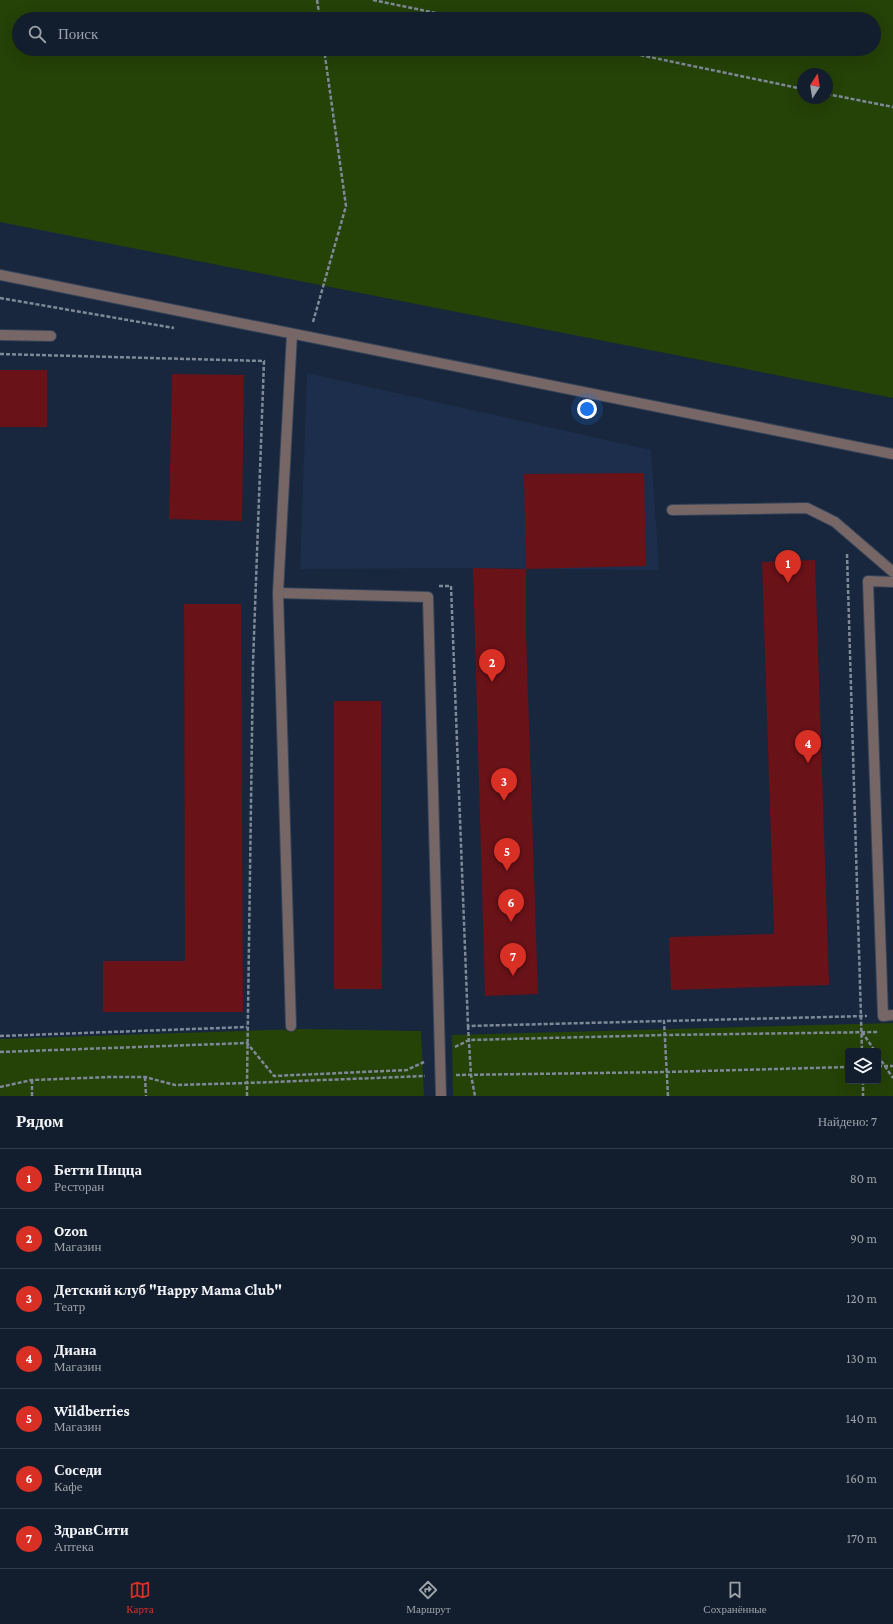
<!DOCTYPE html>
<html lang="ru">
<meta charset="utf-8">
<style>
body{margin:0;font-family:"Crimson Pro",serif;background:#1b2636;color:#f1f3f6}
.controls{position:absolute;right:12px;bottom:12px;display:grid;overflow:hidden;border-radius:4px;box-shadow:0 4px 16px #0002}
.controls button{width:36px;height:36px;display:grid;place-items:center;padding:0;border:0;border-bottom:1px solid #313b4a;background:#121d2e;color:#f1f3f6;font:20px sans-serif}
.compass{position:absolute;left:797px;top:68px;width:36px;height:36px;border-radius:50%;background:#121d2e;box-shadow:0 4px 16px #0002;rotate:12deg}
.you{position:absolute;left:587px;top:409px;width:14px;height:14px;margin:-10px;border:3px solid #fff;border-radius:50%;background:#1a73e8;box-shadow:0 0 0 6px #1a73e833}
.badge{display:grid;place-items:center;width:26px;height:26px;border-radius:50%;background:#d93025;color:#fff;font-size:13px;font-weight:700}
.pin{position:absolute;translate:-50% -33px;filter:drop-shadow(0 1px 2px #0008)}
.pin::after{content:'';position:absolute;top:21px;width:14px;height:12px;background:inherit;clip-path:polygon(0 0,100% 0,50% 100%)}
.list{margin:0;padding:0;list-style:none}
h2{display:flex;justify-content:space-between;align-items:center;height:52px;margin:0;padding:0 16px;font-size:17px}
h2 small{font-size:13px;font-weight:400;color:#9ca2aa}
.list li{display:grid;grid-template-columns:26px 1fr auto;gap:12px;align-items:center;box-sizing:border-box;height:60px;padding:0 16px;border-top:1px solid #313b4a}
.list b{display:block;font-size:15px;white-space:nowrap}
.list p{margin:0;font-size:13px;white-space:nowrap;color:#9ca2aa}
.list em{font-size:13px;font-style:normal;color:#9ca2aa}
.icon{flex:none;width:22px;height:22px;fill:none;stroke:currentColor;stroke-width:2;stroke-linecap:round;stroke-linejoin:round}
.map{position:relative;flex:none;width:893px;height:1096px;overflow:hidden}
.search{position:absolute;background:#121d2e;box-shadow:0 4px 16px #0002;left:12px;right:12px;top:12px;height:44px;display:flex;align-items:center;gap:10px;box-sizing:border-box;padding:0 14px;border-radius:22px;color:#9ca2aa;font-size:15px}
.sheet{height:472px;background:#121d2e}
nav{display:flex;justify-content:space-around;align-items:center;box-sizing:border-box;height:56px;border-top:1px solid #313b4a;background:#121d2e;font-size:11px;color:#9ca2aa}
nav a{display:grid;justify-items:center;gap:2px}
nav .on{color:#d93025}
.map>svg:first-child{display:block}
.built{fill:#1c2e4b}
.green{fill:#254207;fill-rule:evenodd}
.building{fill:#691218}
.lines{fill:none;stroke-linecap:round;stroke-linejoin:round}
.service-casing{stroke:#354358;stroke-width:12}
.minor-casing{stroke:#354358;stroke-width:12}
.path{stroke:#7e899a;stroke-width:2.5;stroke-dasharray:4 2;stroke-linecap:butt}
.service{stroke:#766666;stroke-width:10}
.minor{stroke:#766666;stroke-width:10}
</style>
<div class="map">
<svg width="893" height="1096" viewBox="0 0 893 1096">
<rect width="100%" height="100%" fill="#18273d"/>
<polygon class="built" points="307,373 651,450 659,570 473,568 300,569"/>
<g class="green">
<path d="M0,0H893V398L0,222ZM19,19H874V49H19ZM803,74H827V98H803Z"/>
<path d="M893,1023V1096H453L452,1035ZM848,1051H878V1081H848Z"/>
<polygon points="302,1029 421,1031 424,1096 0,1096 0,1039"/>
</g>
<g class="building">
<rect x="0" y="370" width="47" height="57"/>
<polygon points="172,374 244,375 242,521 169,519"/>
<polygon points="644,473 646,566 526,569 526,634 538,994 485,996 473,568 526,569 524,474"/>
<polygon points="815,560 829,985 671,990 669,937 774,934 762,562"/>
<polygon points="184,604 241,604 243,1012 103,1012 103,961 185,961"/>
<polygon points="334,701 381,701 382,989 334,989"/>
</g>
<g class="lines">
<g class="service-casing">
<g id="service">
<polyline points="0,335 51,336"/>
<polyline points="672,510 807,508 835,522 893,572"/>
<polyline points="893,582 868,581 883,1016 893,1015"/>
<polyline points="278,593 428,597 441,1096"/>
<polyline points="291,1026 278,593 292,334"/>
</g>
</g>
<g class="minor-casing">
<polyline id="minor" points="0,275 893,454"/>
</g>
<g class="path">
<polyline points="317,0 320,19"/>
<polyline points="373,0 465,19"/>
<polyline points="611,49 803,89"/>
<polyline points="827,94 893,107"/>
<polyline points="0,298 174,328"/>
<polyline points="313,322 346,206 324,49"/>
<polyline points="0,354 264,361 253,663 247,1083 425,1076"/>
<polyline points="847,554 862,1051"/>
<polyline points="439,586 451,586 468,1026 664,1021"/>
<polyline points="468,1026 471,1075 475,1096"/>
<polyline points="862,1032 875,1051"/>
<polyline points="0,1036 247,1027"/>
<polyline points="455,1047 469,1040 666,1035 877,1032"/>
<polyline points="0,1052 247,1043 274,1076 407,1070 424,1062"/>
<polyline points="878,1056 893,1078"/>
<polyline points="878,1066 893,1066"/>
<polyline points="456,1075 667,1072 848,1067"/>
<polyline points="145,1077 146,1096"/>
<polyline points="32,1080 32,1096"/>
<polyline points="863,1081 863,1096"/>
<polyline points="0,1087 32,1080 110,1077 145,1077 175,1085 247,1083 247,1096"/>
<polyline points="668,1096 664,1021 867,1016"/>
</g>
<use href="#service" class="service"/>
<use href="#minor" class="minor"/>
</g>
</svg>
<div class="controls">
<button><svg class="icon" aria-label="layers" viewBox="0 0 24 24"><path d="M12 4l9 5-9 5-9-5zM3 14l9 5 9-5"/></svg></button>
</div>
<svg class="compass" viewBox="-18 -18 36 36"><path d="M0-13l5 13h-10z" fill="#e53935"/><path d="M0 13l5-13h-10z" fill="#9ca2aa"/></svg>
<div class="you"></div>
<div class="pin badge" style="left:788px;top:583px">1</div>
<div class="pin badge" style="left:492px;top:682px">2</div>
<div class="pin badge" style="left:504px;top:801px">3</div>
<div class="pin badge" style="left:808px;top:763px">4</div>
<div class="pin badge" style="left:507px;top:871px">5</div>
<div class="pin badge" style="left:511px;top:922px">6</div>
<div class="pin badge" style="left:513px;top:976px">7</div>
<div class="search"><svg class="icon" aria-label="search" viewBox="0 0 24 24"><circle cx="10" cy="10" r="6"/><path d="M15 15l6 6"/></svg>Поиск</div>
</div>
<section class="sheet">
<h2>Рядом<small>Найдено: 7</small></h2>
<ul class="list">
<li><span class="badge">1</span><div><b>Бетти Пицца</b><p>Ресторан</p></div><em>80 m</em></li>
<li><span class="badge">2</span><div><b>Ozon</b><p>Магазин</p></div><em>90 m</em></li>
<li><span class="badge">3</span><div><b>Детский клуб &quot;Happy Mama Club&quot;</b><p>Театр</p></div><em>120 m</em></li>
<li><span class="badge">4</span><div><b>Диана</b><p>Магазин</p></div><em>130 m</em></li>
<li><span class="badge">5</span><div><b>Wildberries</b><p>Магазин</p></div><em>140 m</em></li>
<li><span class="badge">6</span><div><b>Соседи</b><p>Кафе</p></div><em>160 m</em></li>
<li><span class="badge">7</span><div><b>ЗдравСити</b><p>Аптека</p></div><em>170 m</em></li>
</ul>
</section>
<nav>
<a class="on"><svg class="icon" aria-label="map" viewBox="0 0 24 24"><path d="M3 6l6-2 6 2 6-2v14l-6 2-6-2-6 2zM9 4v14M15 6v14"/></svg>Карта</a>
<a><svg class="icon" aria-label="directions" viewBox="0 0 24 24"><path d="M12 3l9 9-9 9-9-9zM9 14v-3h6M13 9l2 2-2 2"/></svg>Маршрут</a>
<a><svg class="icon" aria-label="saved" viewBox="0 0 24 24"><path d="M7 4h10v16l-5-4-5 4z"/></svg>Сохранённые</a>
</nav>
